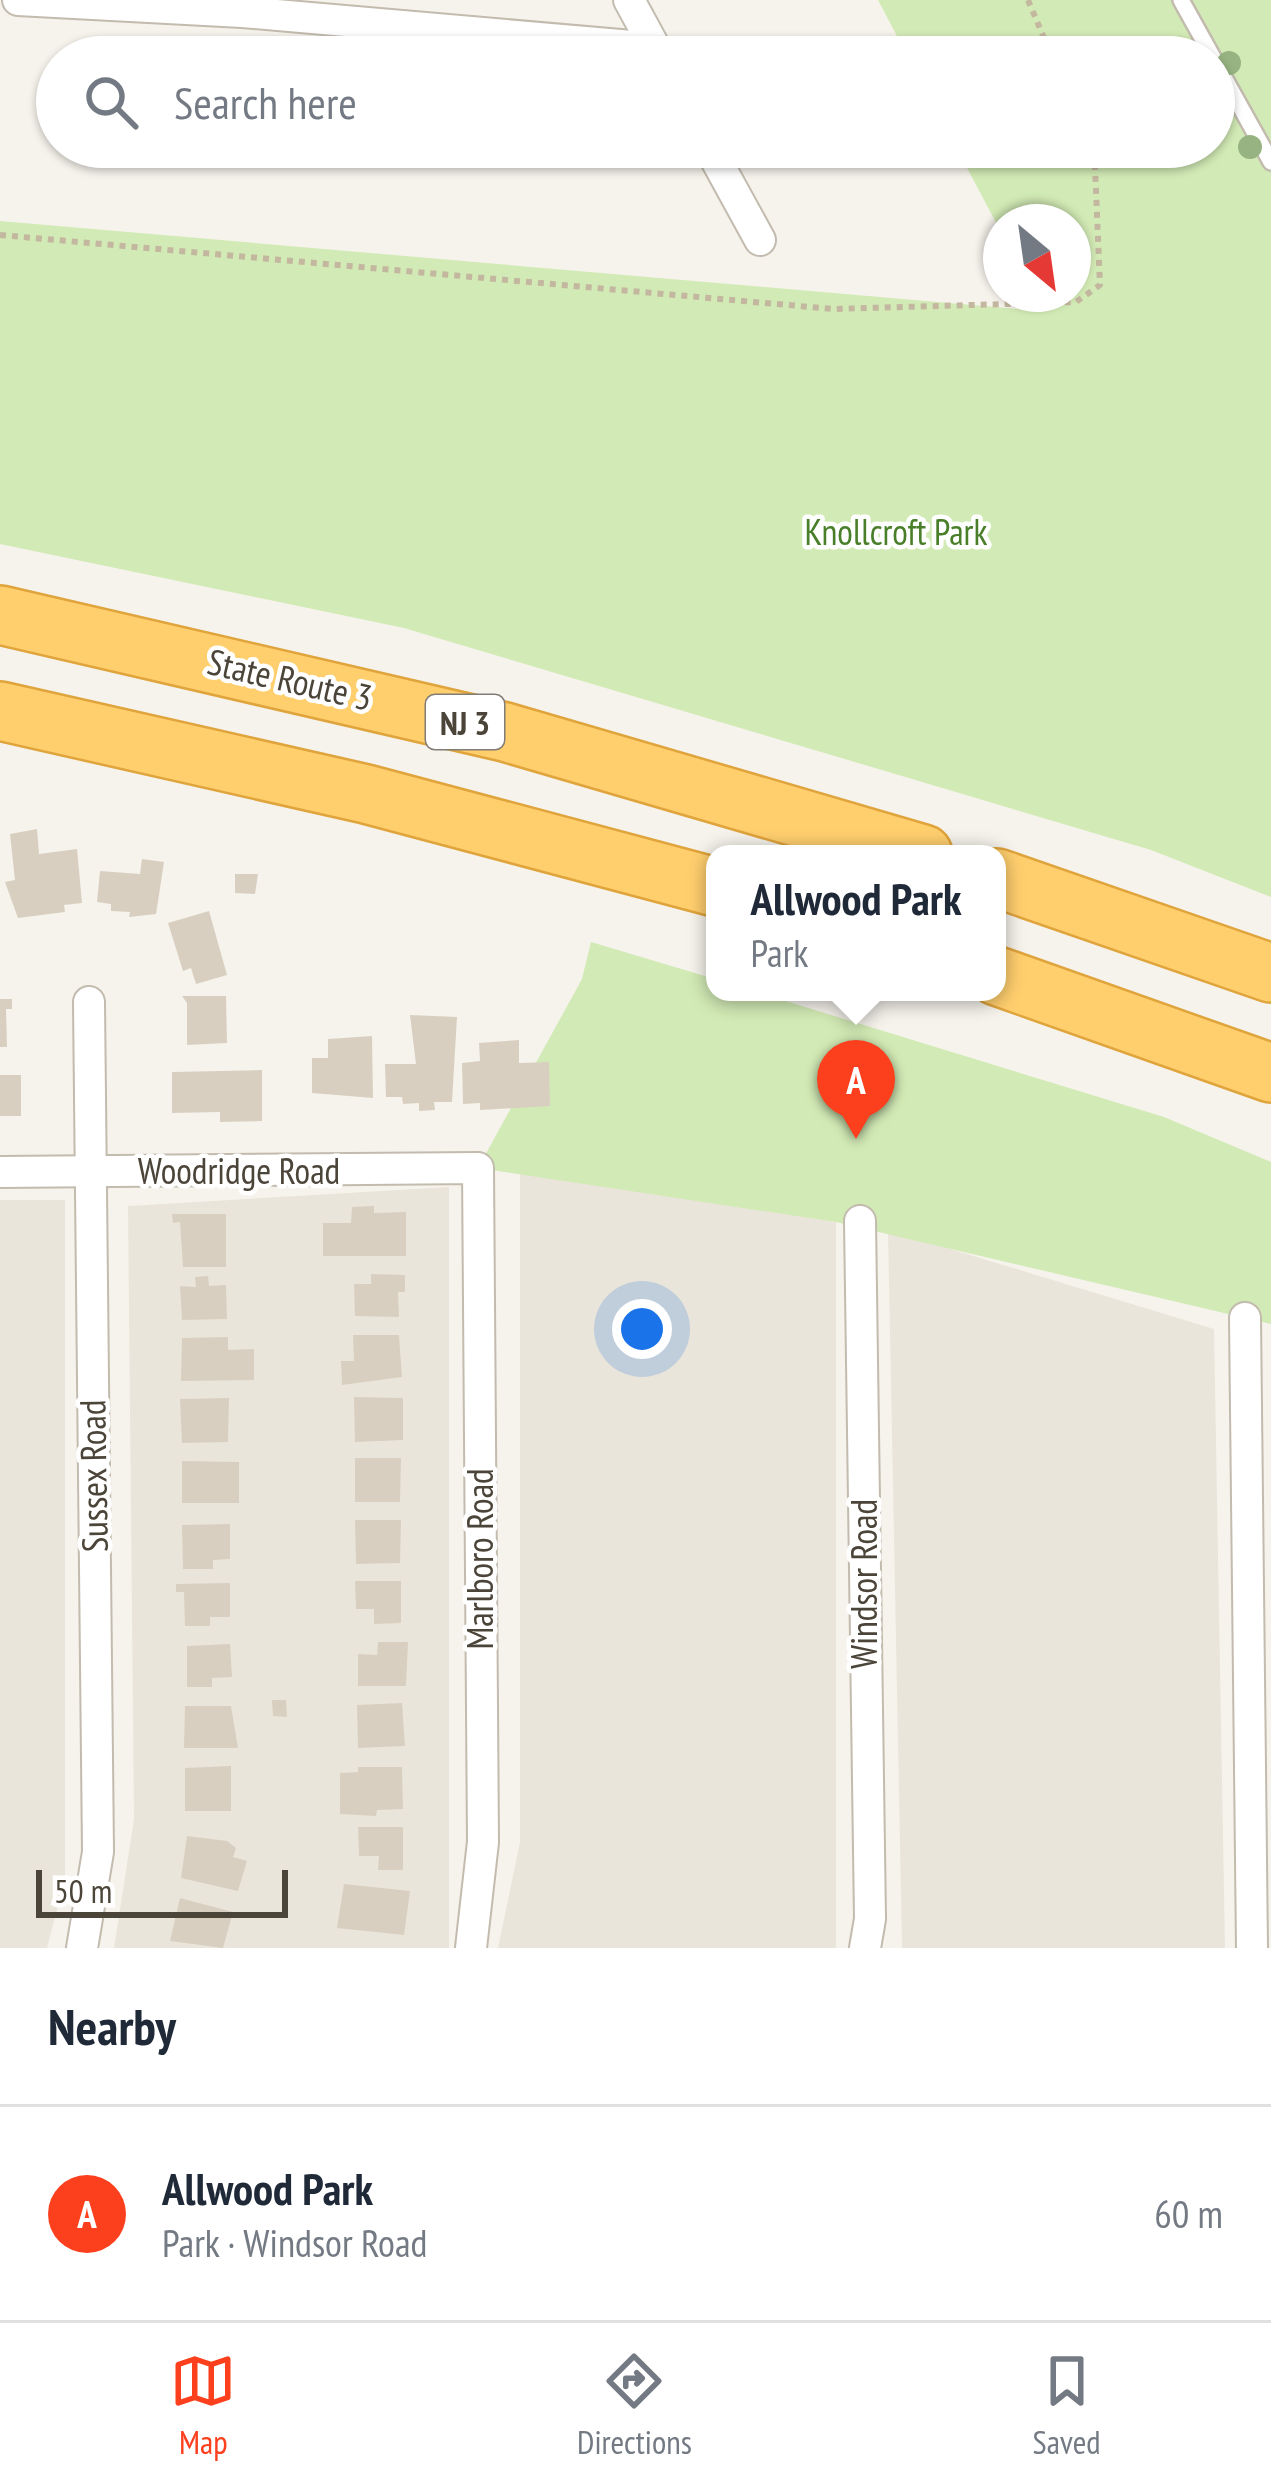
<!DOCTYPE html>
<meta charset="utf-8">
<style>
body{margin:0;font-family:"PT Sans Narrow",sans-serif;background:#f6f6f7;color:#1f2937}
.compass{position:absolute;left:983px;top:204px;width:108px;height:108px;border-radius:50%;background:#fff;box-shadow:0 3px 9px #0004;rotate:151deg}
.scale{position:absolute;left:36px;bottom:30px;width:252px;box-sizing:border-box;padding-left:12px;border:6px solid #4b4439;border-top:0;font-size:33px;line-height:42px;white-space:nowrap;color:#4b4439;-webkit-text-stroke:9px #fff;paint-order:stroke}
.you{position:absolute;left:642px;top:1329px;width:42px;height:42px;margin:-30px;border:9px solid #fff;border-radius:50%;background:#1a73e8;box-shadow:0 0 0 18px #1a73e833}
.badge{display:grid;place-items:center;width:78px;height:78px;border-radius:50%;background:#fc3f1d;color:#fff;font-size:39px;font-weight:700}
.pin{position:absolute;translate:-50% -99px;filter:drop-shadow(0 3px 6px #0008)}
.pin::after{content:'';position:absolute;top:63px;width:42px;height:36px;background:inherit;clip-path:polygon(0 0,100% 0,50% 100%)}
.popup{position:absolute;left:706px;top:845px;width:300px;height:156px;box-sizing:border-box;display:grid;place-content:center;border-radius:24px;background:#fff;filter:drop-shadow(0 3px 9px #0005);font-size:39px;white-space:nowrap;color:#747a83}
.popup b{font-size:45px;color:#1f2937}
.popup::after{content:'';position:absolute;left:50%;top:100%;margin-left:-24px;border:24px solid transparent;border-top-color:#fff}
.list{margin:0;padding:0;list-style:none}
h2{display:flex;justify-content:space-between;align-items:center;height:156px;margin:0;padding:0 48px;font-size:51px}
h2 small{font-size:39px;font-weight:400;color:#747a83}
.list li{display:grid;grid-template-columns:78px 1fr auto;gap:36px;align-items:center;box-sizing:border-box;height:216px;padding:0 48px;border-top:3px solid #e0e1e3}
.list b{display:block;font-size:45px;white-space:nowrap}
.list p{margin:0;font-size:39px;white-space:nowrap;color:#747a83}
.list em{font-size:39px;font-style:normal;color:#747a83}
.icon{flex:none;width:66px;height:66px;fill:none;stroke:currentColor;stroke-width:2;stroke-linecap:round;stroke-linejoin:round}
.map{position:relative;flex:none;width:1271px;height:1948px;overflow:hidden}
.search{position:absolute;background:#fff;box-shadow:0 3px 9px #0004;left:36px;right:36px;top:36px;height:132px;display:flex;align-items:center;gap:30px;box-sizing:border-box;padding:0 42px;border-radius:66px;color:#747a83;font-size:45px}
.sheet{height:372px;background:#fff}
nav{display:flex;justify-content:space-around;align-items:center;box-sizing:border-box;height:168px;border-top:3px solid #e0e1e3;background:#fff;font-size:33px;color:#747a83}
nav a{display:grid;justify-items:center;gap:6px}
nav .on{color:#fc3f1d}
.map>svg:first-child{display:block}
.residential{fill:#eae5da}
.green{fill:#d2eab5}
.building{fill:#d8cfc1}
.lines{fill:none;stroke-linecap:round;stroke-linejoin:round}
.lane-casing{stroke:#c2bbae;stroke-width:20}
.street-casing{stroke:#c2bbae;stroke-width:34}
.highway-casing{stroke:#e0a43c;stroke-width:62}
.path{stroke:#c4b79f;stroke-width:6;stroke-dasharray:6 6;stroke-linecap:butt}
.lane{stroke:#fff;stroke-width:15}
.street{stroke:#fff;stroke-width:30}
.highway{stroke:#ffcf6e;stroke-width:57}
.tree{fill:#97b381}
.labels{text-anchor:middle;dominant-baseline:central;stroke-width:9;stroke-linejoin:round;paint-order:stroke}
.shield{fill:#fff;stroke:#817c74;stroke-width:3}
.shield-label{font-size:33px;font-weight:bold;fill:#4b4439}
.park-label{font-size:36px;fill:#4a7f2a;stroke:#fff}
.street-label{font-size:36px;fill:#4b4439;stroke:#fff}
</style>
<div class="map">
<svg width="1271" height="1948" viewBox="0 0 1271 1948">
<rect width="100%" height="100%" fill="#f6f3ec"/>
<g class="residential">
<polygon points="520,1168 836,1222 836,1948 498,1948 520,1842"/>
<polygon points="449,1187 449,1948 114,1948 134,1819 128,1206"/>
<polygon points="0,1200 65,1200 65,1878 47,1948 0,1948"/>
<polygon points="888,1230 1214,1329 1225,1948 902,1948"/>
</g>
<g class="green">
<polygon points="878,0 1271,0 1271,897 1151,850 404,628 0,544 0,221 1042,311 1034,294 1073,294 1073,222 1001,222 1001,232 956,147 1214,147 1214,57 908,57"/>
<polygon points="591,942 715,979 715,992 756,992 1164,1117 1271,1162 1271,1324 836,1222 478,1168 582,979"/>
</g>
<g class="building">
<polygon points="37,829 39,854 77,849 82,903 64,905 65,912 18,918 5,882 15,880 10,834"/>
<polygon points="142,859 164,862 156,914 129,917 130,912 111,911 111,904 97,902 100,871 140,874"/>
<polygon points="235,874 258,874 255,894 235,893"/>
<polygon points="209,911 227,975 196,984 191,968 183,971 168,923"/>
<polygon points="182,996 226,996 227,1043 187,1045 187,1003"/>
<polygon points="0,999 12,999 12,1009 6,1009 7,1047 0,1047"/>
<polygon points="410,1015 457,1017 452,1102 434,1102 435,1110 419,1111 419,1103 403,1104 402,1097 386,1097 385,1064 416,1064"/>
<polygon points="372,1036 373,1098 312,1093 312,1058 328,1058 328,1039"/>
<polygon points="519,1040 519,1063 549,1062 550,1106 480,1110 480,1103 463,1104 462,1063 480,1061 479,1043"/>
<polygon points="262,1070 262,1121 220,1122 220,1112 172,1113 172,1072"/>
<rect x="0" y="1075" width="21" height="41"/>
<polygon points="374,1206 374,1213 406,1212 406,1256 323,1256 323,1223 351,1223 352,1207"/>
<polygon points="172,1214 226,1214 226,1267 183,1267 180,1222 173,1223"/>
<polygon points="371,1274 405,1275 405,1292 398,1292 399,1317 355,1316 354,1284 371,1284"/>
<polygon points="208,1276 209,1286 226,1285 227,1319 182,1320 180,1286 196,1287 195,1277"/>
<polygon points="353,1335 399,1335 402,1377 342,1385 341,1361 354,1361"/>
<polygon points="228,1337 228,1350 254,1349 254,1380 181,1381 182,1338"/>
<polygon points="354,1397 403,1398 403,1440 355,1442"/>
<polygon points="229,1398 228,1442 182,1443 180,1399"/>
<polygon points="355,1458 401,1458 400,1502 355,1502"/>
<polygon points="182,1461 239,1462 239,1503 182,1503"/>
<polygon points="355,1520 401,1520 400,1563 356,1564"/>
<polygon points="230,1524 230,1559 213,1560 213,1569 183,1569 182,1525"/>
<polygon points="355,1581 401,1581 401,1623 374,1624 374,1609 356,1609"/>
<polygon points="230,1583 230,1617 210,1617 210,1626 185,1626 184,1592 176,1592 176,1584"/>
<polygon points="378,1642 408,1642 406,1686 358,1686 358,1654 377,1655"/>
<polygon points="230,1644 232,1677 212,1678 212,1687 187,1687 187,1646"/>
<polygon points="272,1700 286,1700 287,1717 273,1716"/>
<polygon points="402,1703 405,1746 358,1748 357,1705"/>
<polygon points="185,1706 231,1706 238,1748 184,1748"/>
<polygon points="231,1766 231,1811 185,1811 185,1768"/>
<polygon points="358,1767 402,1767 403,1809 377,1810 376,1816 340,1814 340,1773 358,1772"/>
<polygon points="358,1827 403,1827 403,1870 378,1870 379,1856 359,1856"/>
<polygon points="187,1836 227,1841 236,1848 233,1857 247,1861 238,1891 181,1878"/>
<polygon points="344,1884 410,1891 404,1935 337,1928"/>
<polygon points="180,1898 233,1912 223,1948 170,1941"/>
</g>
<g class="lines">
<g class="lane-casing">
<polyline id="lane" points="1181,0 1271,162"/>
</g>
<g class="street-casing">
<g id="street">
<polyline points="18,0 242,12 655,48"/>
<polyline points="629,0 660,57"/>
<polyline points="709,147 760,240"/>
<polyline points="0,1172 478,1168 483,1842 471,1948"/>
<polyline points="860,1221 870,1919 865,1948"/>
<polyline points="1245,1318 1252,1948"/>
<polyline points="82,1948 98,1852 89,1002"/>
</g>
</g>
<g class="highway-casing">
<g id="highway">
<polyline points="0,615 505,732 923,854"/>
<polyline points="0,711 366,794 715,887"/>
<polyline points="997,878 1271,973"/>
<polyline points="997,976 1271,1073"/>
</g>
</g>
<g class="path">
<polyline points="1028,0 1052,57"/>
<polyline points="0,235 833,309 1076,302 1100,285 1095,167 1087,147"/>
</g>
<use href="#lane" class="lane"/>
<use href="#street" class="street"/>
<use href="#highway" class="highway"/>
</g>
<g class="tree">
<circle cx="1229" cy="63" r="12"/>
<circle cx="1250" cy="147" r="12"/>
</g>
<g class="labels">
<rect class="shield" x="426" y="695" width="78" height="54" rx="9"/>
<g class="shield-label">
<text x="465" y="722">NJ 3</text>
</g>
<g class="park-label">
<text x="896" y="531">Knollcroft Park</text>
</g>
<g class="street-label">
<text transform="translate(290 679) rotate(13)">State Route 3</text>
<text x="239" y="1170">Woodridge Road</text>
<text transform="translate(93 1476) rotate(-91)">Sussex Road</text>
<text transform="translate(479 1559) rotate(-90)">Marlboro Road</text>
<text transform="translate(863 1584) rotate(-90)">Windsor Road</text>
</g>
</g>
</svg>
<svg class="compass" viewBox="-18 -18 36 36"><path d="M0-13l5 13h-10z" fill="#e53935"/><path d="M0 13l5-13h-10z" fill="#747a83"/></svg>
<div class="scale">50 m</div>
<div class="you"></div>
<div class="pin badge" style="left:856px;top:1139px">A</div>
<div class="popup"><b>Allwood Park</b>Park</div>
<div class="search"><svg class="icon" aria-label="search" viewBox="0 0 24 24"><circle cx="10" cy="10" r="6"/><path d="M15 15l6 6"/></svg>Search here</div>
</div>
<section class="sheet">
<h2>Nearby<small></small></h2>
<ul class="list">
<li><span class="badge">A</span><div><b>Allwood Park</b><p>Park · Windsor Road</p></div><em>60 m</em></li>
</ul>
</section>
<nav>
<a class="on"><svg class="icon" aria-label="map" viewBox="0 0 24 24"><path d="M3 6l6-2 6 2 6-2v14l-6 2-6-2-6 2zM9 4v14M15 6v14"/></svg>Map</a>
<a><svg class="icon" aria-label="directions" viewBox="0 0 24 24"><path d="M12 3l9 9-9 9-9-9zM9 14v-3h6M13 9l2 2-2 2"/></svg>Directions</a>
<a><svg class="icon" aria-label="saved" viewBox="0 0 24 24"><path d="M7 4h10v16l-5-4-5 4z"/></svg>Saved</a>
</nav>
